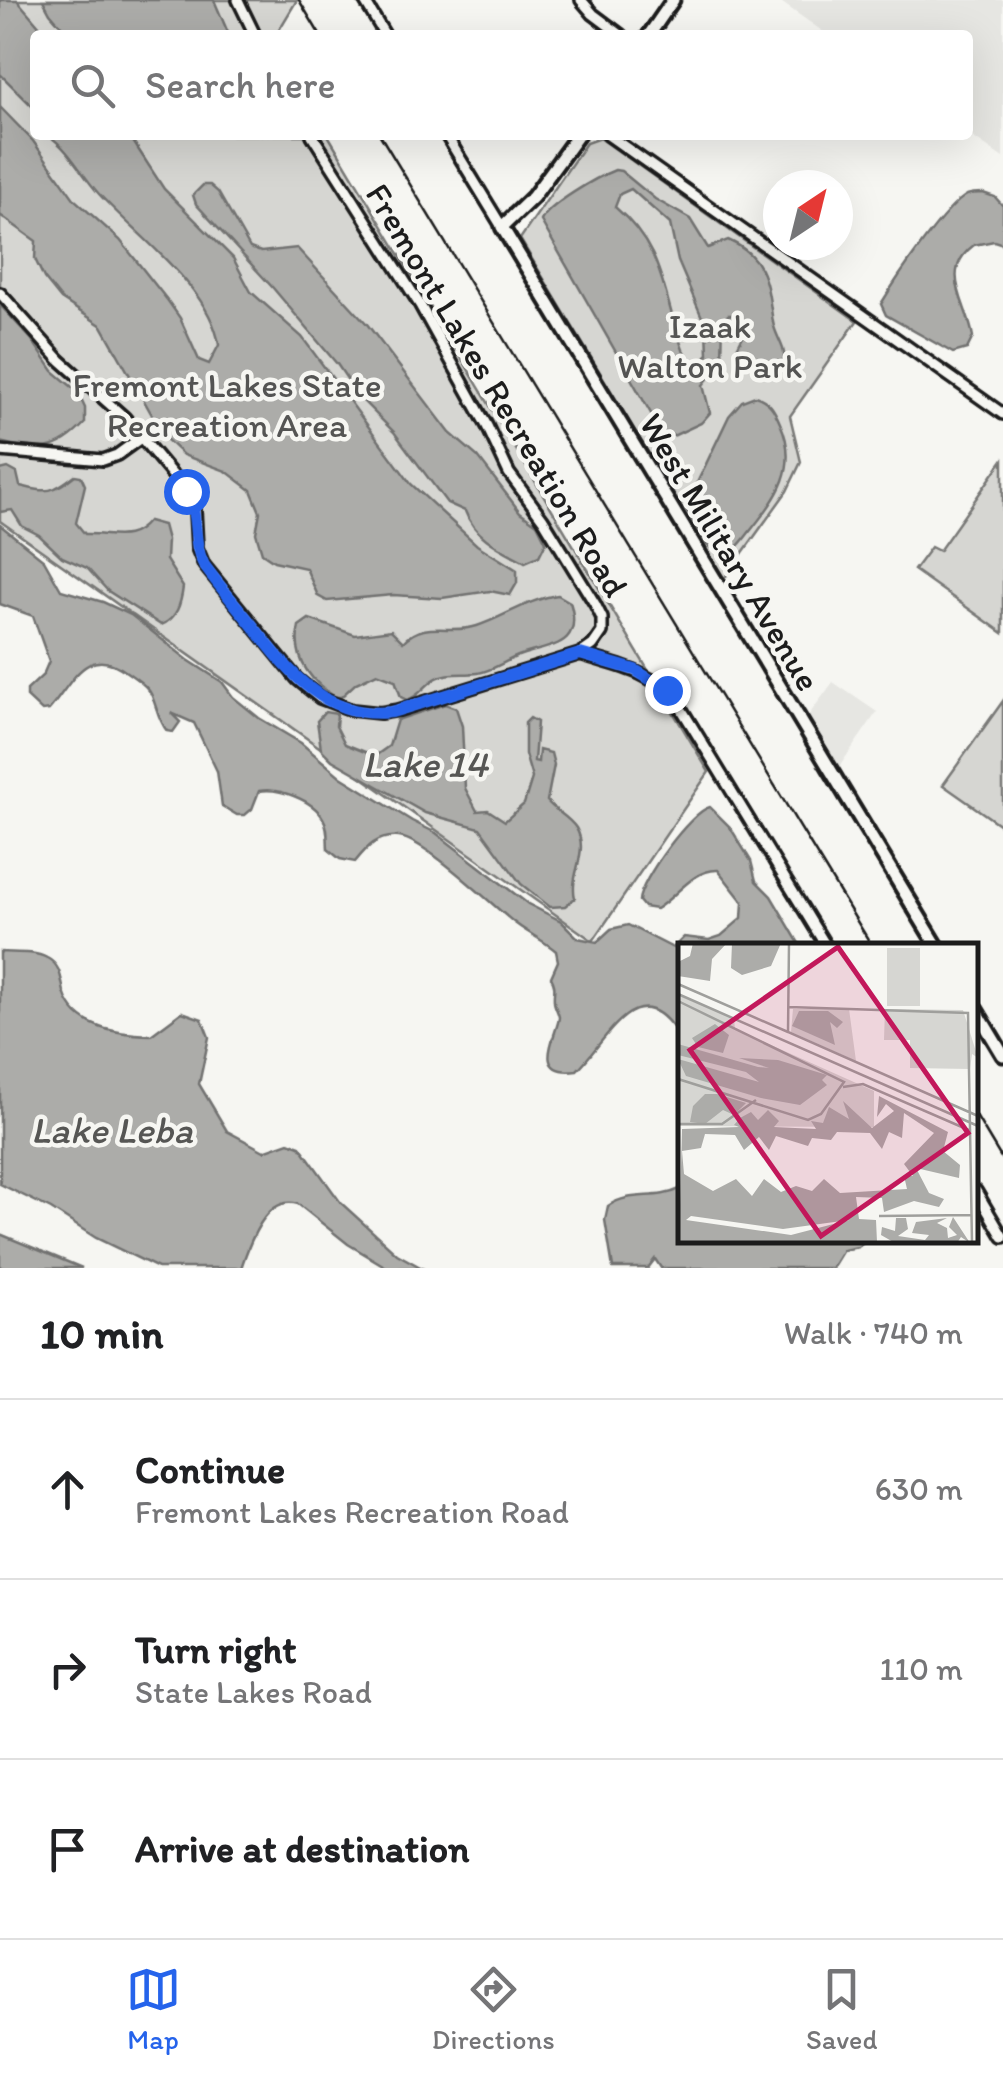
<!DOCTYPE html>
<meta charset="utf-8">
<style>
body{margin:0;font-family:Itim,sans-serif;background:#f6f6f6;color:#202124}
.compass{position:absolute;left:763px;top:170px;width:90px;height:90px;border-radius:50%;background:#fff;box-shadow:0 10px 40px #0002;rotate:35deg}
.stop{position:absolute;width:30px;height:30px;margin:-22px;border:8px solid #2563eb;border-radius:50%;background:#fff}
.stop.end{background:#2563eb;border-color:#fff;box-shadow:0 2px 10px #0008}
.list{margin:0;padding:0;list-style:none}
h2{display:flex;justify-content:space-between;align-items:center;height:130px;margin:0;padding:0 40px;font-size:42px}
h2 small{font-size:32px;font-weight:400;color:#757577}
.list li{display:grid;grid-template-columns:65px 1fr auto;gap:30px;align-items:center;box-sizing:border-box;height:180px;padding:0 40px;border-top:2px solid #e0e0e0}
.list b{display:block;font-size:38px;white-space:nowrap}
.list p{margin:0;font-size:32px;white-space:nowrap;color:#757577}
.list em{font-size:32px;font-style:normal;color:#757577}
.icon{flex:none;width:55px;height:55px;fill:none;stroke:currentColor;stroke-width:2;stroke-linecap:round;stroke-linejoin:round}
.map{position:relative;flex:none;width:1003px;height:1268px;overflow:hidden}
.search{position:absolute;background:#fff;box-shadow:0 10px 40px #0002;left:30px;right:30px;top:30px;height:110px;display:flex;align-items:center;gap:25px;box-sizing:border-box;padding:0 35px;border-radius:10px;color:#757577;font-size:38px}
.sheet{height:670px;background:#fff}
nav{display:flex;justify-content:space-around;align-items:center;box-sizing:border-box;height:140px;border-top:2px solid #e0e0e0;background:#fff;font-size:28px;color:#757577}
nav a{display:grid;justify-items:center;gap:5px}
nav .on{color:#2563eb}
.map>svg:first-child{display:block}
.built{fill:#e6e6e2}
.green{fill:#d6d6d2;stroke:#797977;stroke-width:2.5}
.water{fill:#acaca9;stroke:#727271;stroke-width:2.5;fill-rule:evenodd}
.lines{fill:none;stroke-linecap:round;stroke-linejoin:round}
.minor-casing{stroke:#1c1c1c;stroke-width:16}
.major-casing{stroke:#1c1c1c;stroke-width:19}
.minor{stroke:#f6f6f2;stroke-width:9}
.major{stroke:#f6f6f2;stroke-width:11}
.rail{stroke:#1c1c1c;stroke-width:2.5}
.route{stroke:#2563eb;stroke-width:12}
.labels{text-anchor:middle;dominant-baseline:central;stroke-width:9;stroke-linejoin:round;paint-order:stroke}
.park-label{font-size:35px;fill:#545453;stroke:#f6f6f2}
.street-label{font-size:35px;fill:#1c1c1c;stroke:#f6f6f2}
.water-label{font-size:38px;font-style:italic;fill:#565654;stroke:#f6f6f2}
.inset-road{fill:none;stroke:#9f9f9c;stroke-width:2.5}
.view{fill:#c2185b;fill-opacity:0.15;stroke:#c2185b;stroke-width:5}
.inset-edge{fill:none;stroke:#1c1c1c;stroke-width:5}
</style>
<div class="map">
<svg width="1003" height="1268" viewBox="0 0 1003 1268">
<rect width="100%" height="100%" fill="#f6f6f2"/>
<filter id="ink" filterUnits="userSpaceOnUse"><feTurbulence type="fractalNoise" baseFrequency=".01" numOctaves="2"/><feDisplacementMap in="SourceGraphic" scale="20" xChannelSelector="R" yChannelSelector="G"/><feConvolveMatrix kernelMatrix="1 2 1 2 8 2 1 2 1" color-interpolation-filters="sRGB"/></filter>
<g filter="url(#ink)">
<g class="built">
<polygon points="778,0 1003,0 1003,158 968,134 968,35 828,35"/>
<polygon points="833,682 877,712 839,767 808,716"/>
</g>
<g class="green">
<polygon points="0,0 297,0 276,35 35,35 35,135 328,135 709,772 593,941 0,521"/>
<polygon points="600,138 857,321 790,416 801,462 787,491 724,579 520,239 586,143"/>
<polygon points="1003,460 1003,633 914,570 931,547 939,551"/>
<polygon points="1003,701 1003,827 943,785"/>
</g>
<g class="water">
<polygon points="0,0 17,0 47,35 35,35 35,109 0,74"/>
<polygon points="43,0 214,0 229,35 69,35 50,13"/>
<path d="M0,107L33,141L75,200L120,240L168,301L180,318L199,360L209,364L219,345C210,287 137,236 99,194C81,174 70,150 48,135H129L164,189L233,258L251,292L302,337L411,484L477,545L517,570V583L510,595L490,591L442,598L393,595L327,601L318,596L306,568L274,561L262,553L256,533L260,512L251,490L226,471L183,455L165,438L102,326L61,299L44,278L35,259L36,241L0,215Z"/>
<path d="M615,170L621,171L655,199L690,219L708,248L728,240C767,257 767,286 773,322C775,336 786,347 784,360L765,366H743L735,352L747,328L733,315H728L723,320L722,361L703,385L710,413L701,423L671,437H666L657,424L541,221C548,205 597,177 615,170ZM631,189L670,224L678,261L707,329L708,354L696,366L688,362C661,301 670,254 615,207L620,194Z"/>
<path d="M203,185H210L218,192L250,248L261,252L297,248L367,324L450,433L478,457L520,512L537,524L546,542L539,556L525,562C501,549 475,538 465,511L447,503L394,432L360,398L337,364L273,288L196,204L193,195Z"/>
<path d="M983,193L995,197L1003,206V244L994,241L974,245C938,272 968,304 973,337L967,349L953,353L886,315L881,304C895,281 945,206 967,195C972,193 978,193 983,193Z"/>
<path d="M0,305L32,340L53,371L77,391L85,408V423C57,453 40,452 0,442Z"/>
<path d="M755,396C770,401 774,409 780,423C800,467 778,496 751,530C742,541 736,552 722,555L707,545L685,508L729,416L742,401Z"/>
<path d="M8,468L17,473L20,486C49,493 52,493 75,475L81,476L85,485L76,523L85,534C112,533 129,544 148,521L163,525L167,540L166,560L183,587C181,603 177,619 161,625L108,591L87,568L62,557L39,535L22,526L12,510L0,512V470Z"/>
<path d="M0,525L44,560L61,590L103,602L131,615L188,660L222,682L233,697L259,718L301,743L341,777L412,821L436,833L528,904L561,921L578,938L597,942L611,929L628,925L673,948L684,937L709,940L721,936L742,918L743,902L718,870C693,869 676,897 656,909L644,907L639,901C640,881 691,811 710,807L730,827L751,861L756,881L771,896L800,945L680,946V1038C639,968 607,1041 577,1070C528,1077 559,1031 559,1017C558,1011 554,1006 554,1001C553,990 557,988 551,977L558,961L556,951C542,939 525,932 511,920C489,902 425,840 399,837C377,835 367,847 355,862L340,859L328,849C327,839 329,828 323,818C313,800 278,787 259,791L252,809L245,815H237L222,806L217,771L194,723L171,713L180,722L173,732L167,731C158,720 157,707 151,694C147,685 136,679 128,673C86,641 72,684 49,710L42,711L27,697V690L43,675L49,661L33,616L0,604Z"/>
<path d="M558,595L570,602C584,646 551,645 521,655C506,660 494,670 478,673C466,675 450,672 439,677C426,682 421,696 407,700L401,697L395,680L377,673L356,683L341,697H335C309,680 292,658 299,626L309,619L355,635L391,630L403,642C424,619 451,635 477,626C505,617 528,599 558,595Z"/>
<path d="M445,704L456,708L462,726L465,788L477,811L488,810L505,821L524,804L532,778L525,754V723L530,718L537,722L534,761L538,762L539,750L551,753L554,765L547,801C555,811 569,817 576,828C590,852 569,874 575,898L565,906L550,907L521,884L480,828L425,813L332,760L321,749L317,721L325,712L337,714L336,726L345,744L375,756L389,746L397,720Z"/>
<path d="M0,952C15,953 34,951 47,958C61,965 61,979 64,992C75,1029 119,1034 151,1035L182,1012L202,1019L209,1037L199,1084L227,1131L264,1151L289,1142L300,1146L341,1203L397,1254L422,1268H388L348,1244L298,1204C266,1194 249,1244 241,1268H158L96,1238L51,1209L0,1184Z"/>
<path d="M680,1189V1240L866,1241L858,1247L843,1250L832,1268H661L655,1259L648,1268H613L605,1220L608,1206C631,1190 655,1201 680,1189Z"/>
<polygon points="0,1234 82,1268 0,1268"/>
</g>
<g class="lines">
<g class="minor-casing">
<g id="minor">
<polyline points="238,0 255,35"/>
<polyline points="364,0 385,35"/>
<polyline points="581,0 593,14 621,35"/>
<polyline points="446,135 502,227"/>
<polyline points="608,135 1003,414"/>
<polyline points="0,293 60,360 124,417 186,491 195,510 197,548 204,565 297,679 320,698 352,710 380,713 399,710 580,654 593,645 602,632 602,618 595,604 543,519 509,473 487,426 420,305 312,135"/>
<polyline points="0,451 103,460 117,455 142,437"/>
<path d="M580,654C617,666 649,670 676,700L826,946"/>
<polyline points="976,1191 1003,1237"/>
</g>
</g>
<g class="major-casing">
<g id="major">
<polyline points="649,35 673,0"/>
<polyline points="578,135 533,197 502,227 937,946"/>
<polyline points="976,1010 1003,1055"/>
</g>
</g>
<use href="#minor" class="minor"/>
<use href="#major" class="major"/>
<g class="rail">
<polyline points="299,0 320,35"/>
<polyline points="380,135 872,946"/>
<polyline points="976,1116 1003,1161"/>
</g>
</g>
</g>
<g class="lines" filter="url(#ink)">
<path class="route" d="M186,491C200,514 191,541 204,565C219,586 237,606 253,626C290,673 326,720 392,712L580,654L635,670L667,690"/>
</g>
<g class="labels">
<g class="park-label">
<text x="710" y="326">Izaak<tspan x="710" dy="40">Walton Park</tspan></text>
<text x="227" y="385">Fremont Lakes State<tspan x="227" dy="40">Recreation Area</tspan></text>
</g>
<g class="street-label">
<text transform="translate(497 390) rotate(59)">Fremont Lakes Recreation Road</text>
<text transform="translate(730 552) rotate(59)">West Military Avenue</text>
</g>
<g class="water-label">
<text x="425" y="764">Lake 14</text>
<text x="112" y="1130">Lake Leba</text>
</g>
</g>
<g transform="translate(678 943)">
<rect width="300" height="300" fill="#f6f6f2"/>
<path d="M209,5H242V63H209ZM0,52L56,76L57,86L196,148V184L0,183ZM115,66H171L178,118L113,89ZM207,66L285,67L300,115L294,111L292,126L232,125V97H206Z" fill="#d6d6d2"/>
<path d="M15,0H49L34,16L32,38L0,33V19L12,13ZM54,0H103L93,23L64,32L53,25ZM121,68H150L165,79L159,85L152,79L157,102L114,83ZM37,81L51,92L45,110L20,104L14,95ZM0,101L80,124L91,125L61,115L100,117L149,132L144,137L149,142L122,162L83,155L8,133L0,116L81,139L68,129L0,112ZM27,151H39L68,160L56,172L45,167L27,181L12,179L15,163ZM201,153L270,189L265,208L282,222L281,235L238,225L251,250L266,256L261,264L236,258L206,269L204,255L178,254L181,276L198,277L199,299L1,300L4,186L61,184L56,182L62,175L73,169L80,177L90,167L101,178L96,184L138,186L133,178L145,180L151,164L171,176L165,158L194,185L216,168L208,161L199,174ZM226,170L256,190L226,221L235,233H226L229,246L162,250L146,236L134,248L118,243L103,249L86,236L74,253L58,236L35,248L6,231L4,208L23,205L27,191L57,192L66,207L81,194L91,207L98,193L130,203L134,195L153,197L159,189L192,190L204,206L211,189L224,195ZM13,273L105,286L171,277L113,292L8,277ZM275,274L292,300L283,294L279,300H217L203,292L204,284L217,288L218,275H228L230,286L220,293L247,297L251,292L234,290L238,279L269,275L259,280L269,285L270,295L279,292L271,284Z" fill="#acaca9" fill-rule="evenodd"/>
<path class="inset-road" d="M111,0L110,89L300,173M0,41L110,89M0,51L300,183M0,58L166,139L143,171L130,177L0,136M111,64L290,70L294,300M165,144L185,141L293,188M0,181H44L78,157M201,273L294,272"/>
<path class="view" d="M160,4L290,190L143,293L12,107Z"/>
<rect width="300" height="300" class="inset-edge"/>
</g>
</svg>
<svg class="compass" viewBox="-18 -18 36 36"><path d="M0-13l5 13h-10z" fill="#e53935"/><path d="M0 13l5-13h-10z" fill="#757577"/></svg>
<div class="stop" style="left:186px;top:491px"></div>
<div class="stop end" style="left:667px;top:690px"></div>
<div class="search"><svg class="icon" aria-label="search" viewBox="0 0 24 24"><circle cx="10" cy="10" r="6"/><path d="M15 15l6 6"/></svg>Search here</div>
</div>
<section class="sheet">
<h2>10 min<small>Walk · 740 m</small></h2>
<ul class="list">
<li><svg class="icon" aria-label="ahead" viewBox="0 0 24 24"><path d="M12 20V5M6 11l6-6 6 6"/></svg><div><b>Continue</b><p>Fremont Lakes Recreation Road</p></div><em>630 m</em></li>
<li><svg class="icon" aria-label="right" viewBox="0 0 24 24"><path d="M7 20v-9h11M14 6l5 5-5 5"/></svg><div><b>Turn right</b><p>State Lakes Road</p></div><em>110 m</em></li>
<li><svg class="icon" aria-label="arrive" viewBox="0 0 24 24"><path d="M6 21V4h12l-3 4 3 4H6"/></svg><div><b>Arrive at destination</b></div></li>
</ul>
</section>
<nav>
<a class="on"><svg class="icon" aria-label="map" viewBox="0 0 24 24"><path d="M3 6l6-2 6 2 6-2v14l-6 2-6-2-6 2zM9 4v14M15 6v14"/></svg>Map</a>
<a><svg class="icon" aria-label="directions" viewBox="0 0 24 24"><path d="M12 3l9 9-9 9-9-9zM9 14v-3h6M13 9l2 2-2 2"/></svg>Directions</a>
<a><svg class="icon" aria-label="saved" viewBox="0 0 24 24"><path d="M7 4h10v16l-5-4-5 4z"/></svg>Saved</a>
</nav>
